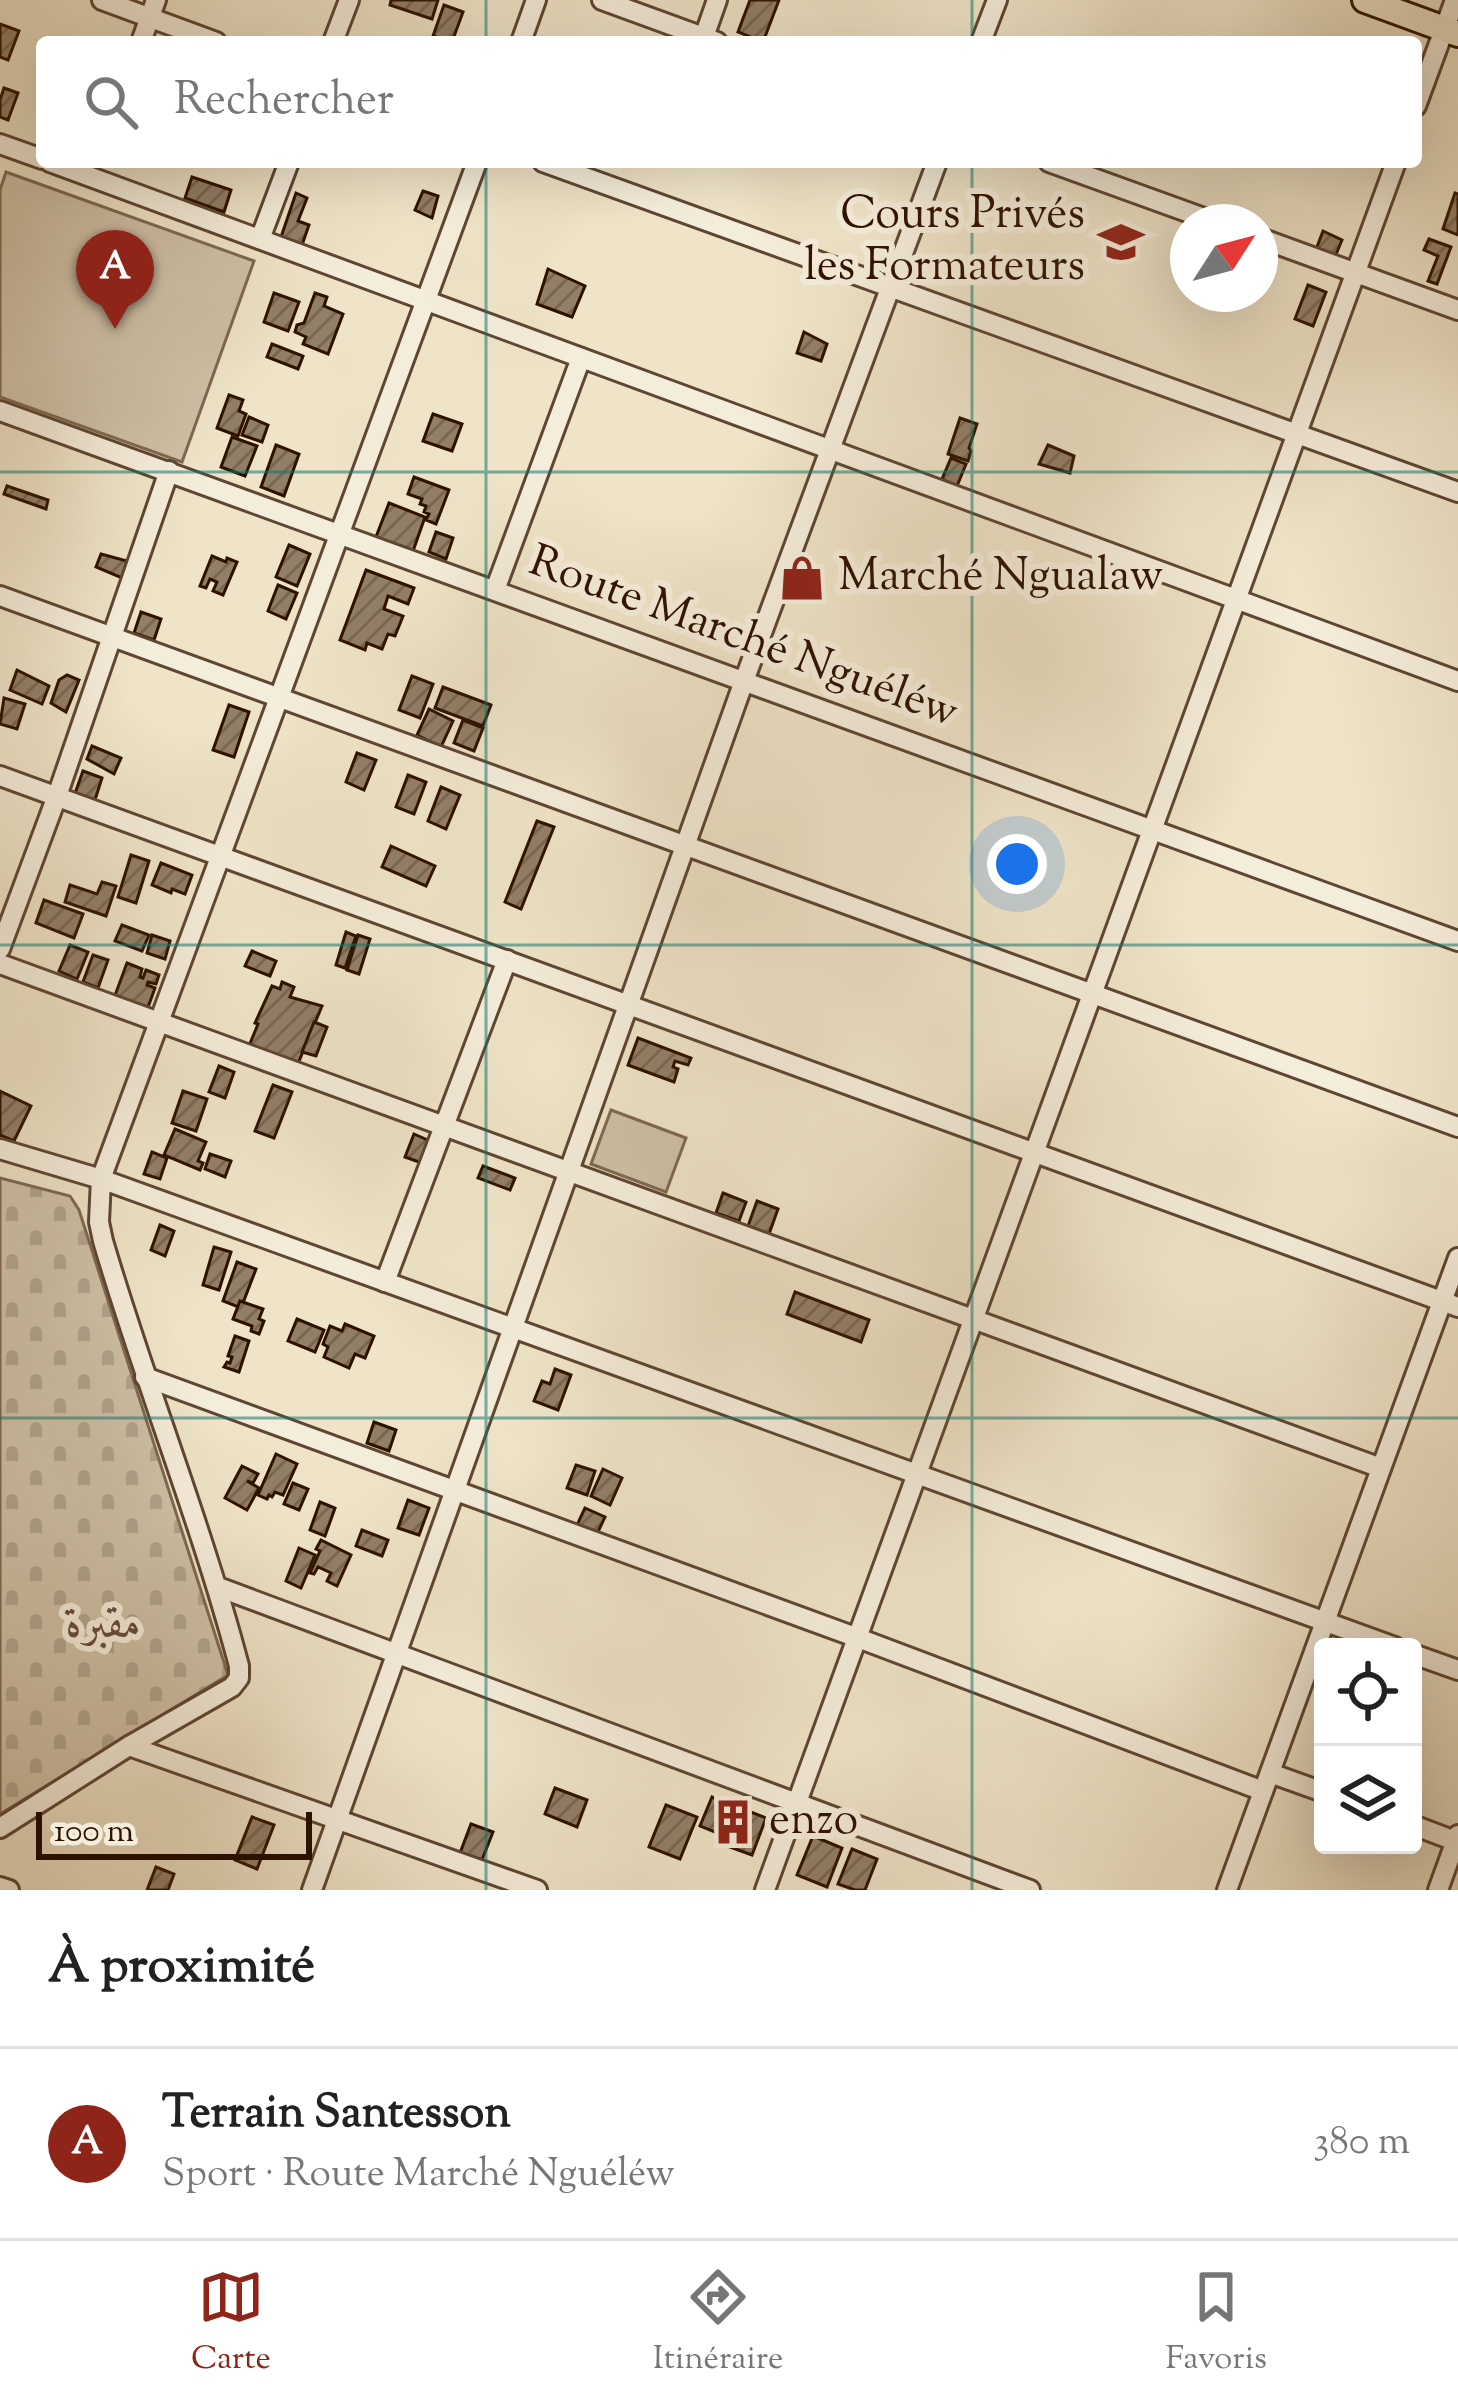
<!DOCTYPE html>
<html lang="fr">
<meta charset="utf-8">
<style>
body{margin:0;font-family:"Sorts Mill Goudy",Amiri,serif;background:#f6f6f6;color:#222}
.controls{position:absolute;right:36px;bottom:36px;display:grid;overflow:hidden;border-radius:12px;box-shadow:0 12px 48px #0002}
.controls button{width:108px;height:108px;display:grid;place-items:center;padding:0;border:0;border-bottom:3px solid #e0e0e0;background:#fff;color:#222;font:60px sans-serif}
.compass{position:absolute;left:1170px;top:204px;width:108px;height:108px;border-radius:50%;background:#fff;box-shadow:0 12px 48px #0002;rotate:54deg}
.scale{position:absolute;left:36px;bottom:30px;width:276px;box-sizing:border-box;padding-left:12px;border:6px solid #2e1200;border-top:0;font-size:33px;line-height:42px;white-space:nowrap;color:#2e1200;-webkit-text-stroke:9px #f5eddb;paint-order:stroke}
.you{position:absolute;left:1017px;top:864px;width:42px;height:42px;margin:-30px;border:9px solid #fff;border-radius:50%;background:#1a73e8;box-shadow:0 0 0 18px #1a73e833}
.badge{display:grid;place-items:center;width:78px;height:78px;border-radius:50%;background:#8f2418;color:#fff;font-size:39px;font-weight:700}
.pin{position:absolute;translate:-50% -99px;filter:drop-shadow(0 3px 6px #0008)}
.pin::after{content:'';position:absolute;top:63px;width:42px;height:36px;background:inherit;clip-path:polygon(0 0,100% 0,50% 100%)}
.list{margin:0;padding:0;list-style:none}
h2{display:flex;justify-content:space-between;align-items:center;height:156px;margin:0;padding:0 48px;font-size:51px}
h2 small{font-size:39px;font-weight:400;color:#767676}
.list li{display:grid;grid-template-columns:78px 1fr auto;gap:36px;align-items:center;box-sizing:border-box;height:192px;padding:0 48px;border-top:3px solid #e0e0e0}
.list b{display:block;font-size:45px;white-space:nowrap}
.list p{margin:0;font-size:39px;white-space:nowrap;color:#767676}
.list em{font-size:39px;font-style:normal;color:#767676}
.icon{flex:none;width:66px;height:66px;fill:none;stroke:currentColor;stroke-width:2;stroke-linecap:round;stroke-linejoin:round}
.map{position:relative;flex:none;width:1458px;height:1890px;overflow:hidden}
.search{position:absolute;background:#fff;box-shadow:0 12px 48px #0002;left:36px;right:36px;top:36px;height:132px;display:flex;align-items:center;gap:30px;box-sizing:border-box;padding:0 42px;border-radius:12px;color:#767676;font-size:45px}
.sheet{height:348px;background:#fff}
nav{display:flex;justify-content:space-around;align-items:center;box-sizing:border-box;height:168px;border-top:3px solid #e0e0e0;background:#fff;font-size:33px;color:#767676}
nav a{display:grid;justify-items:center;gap:6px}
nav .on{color:#8f2418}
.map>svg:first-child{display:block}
.green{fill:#cec0a6;stroke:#7e6953;stroke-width:3}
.cemetery{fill:url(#cemetery-stones);stroke:#7e6953;stroke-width:3}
.building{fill:url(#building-hatch);stroke:#2e1200;stroke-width:3}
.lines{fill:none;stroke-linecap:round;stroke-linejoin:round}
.minor-casing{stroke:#5e4632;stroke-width:24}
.major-casing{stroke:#2e1200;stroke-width:30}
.minor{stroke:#f5eddb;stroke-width:18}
.major{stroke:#efe4c8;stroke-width:24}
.grid{fill:none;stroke:#0f766e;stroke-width:3;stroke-opacity:0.55}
.labels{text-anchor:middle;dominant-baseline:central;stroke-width:12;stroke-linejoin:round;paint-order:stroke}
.poi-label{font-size:45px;fill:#2e1200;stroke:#f5eddb;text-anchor:start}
.street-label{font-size:45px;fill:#2e1200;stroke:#f5eddb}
.park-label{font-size:45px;font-style:italic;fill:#664f3a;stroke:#f5eddb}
</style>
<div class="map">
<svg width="1458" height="1890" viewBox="0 0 1458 1890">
<defs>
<pattern id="cemetery-stones" width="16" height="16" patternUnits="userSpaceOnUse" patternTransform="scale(3)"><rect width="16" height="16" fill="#cec0a6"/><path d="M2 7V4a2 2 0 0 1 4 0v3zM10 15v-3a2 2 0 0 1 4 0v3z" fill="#b1a48d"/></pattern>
<pattern id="building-hatch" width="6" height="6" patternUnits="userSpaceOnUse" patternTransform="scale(3)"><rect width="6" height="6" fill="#927f68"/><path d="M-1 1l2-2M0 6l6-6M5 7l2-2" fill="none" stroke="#786753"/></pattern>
</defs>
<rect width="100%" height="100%" fill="#efe4c8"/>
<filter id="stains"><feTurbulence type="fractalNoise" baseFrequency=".00167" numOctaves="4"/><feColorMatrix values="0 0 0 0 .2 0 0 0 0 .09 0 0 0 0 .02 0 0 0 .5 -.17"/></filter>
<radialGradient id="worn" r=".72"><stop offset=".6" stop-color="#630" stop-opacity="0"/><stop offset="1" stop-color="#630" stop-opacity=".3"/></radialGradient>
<g class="green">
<polygon points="6,172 254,261 182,462 0,397 0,190"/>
<polygon points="611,1110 686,1138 666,1192 591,1164"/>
</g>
<polygon class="cemetery" points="0,1178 70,1196 79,1210 228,1675 0,1814"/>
<g class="building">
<polygon points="391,0 438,0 432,19 390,5"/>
<polygon points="750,0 779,0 763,42 738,32"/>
<polygon points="444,5 463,12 452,42 433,36"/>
<polygon points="0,24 19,31 8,60 0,57"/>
<polygon points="4,88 18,93 8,120 0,117 0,100"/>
<polygon points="192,177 231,190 224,212 185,198"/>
<polygon points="423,191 438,196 432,218 415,210"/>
<polygon points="296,193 307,198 298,221 309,225 302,245 281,237"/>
<polygon points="1455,193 1458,194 1458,235 1443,229"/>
<polygon points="1323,231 1342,240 1334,259 1315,252"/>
<polygon points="1429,239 1451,247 1437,284 1428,281 1438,256 1424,250"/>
<polygon points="548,269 585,286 572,317 537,304"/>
<polygon points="1308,285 1326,292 1313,326 1295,319"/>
<polygon points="274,293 299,302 288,331 264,322"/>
<polygon points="315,293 327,297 324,306 343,314 328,354 303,344 306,337 295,332 297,325 304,323"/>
<polygon points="804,332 827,344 821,361 797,353"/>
<polygon points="272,344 303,356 298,369 267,357"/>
<polygon points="229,395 243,400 239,411 246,414 238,436 217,428"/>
<polygon points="433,414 462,424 452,451 423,441"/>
<polygon points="249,417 268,425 262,442 242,435"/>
<polygon points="960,418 977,424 969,448 971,451 968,461 948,454"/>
<polygon points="232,437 257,446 245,476 221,467"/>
<polygon points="276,445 299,454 284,496 261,487"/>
<polygon points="1048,445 1074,456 1070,473 1039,464"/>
<polygon points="951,458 966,464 957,486 942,479"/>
<polygon points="414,477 449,490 436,524 426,520 429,514 424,512 426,506 420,504 422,499 408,494"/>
<polygon points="7,486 48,500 46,509 4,494"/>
<polygon points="389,503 425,517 413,551 376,537"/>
<polygon points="436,532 453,538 446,559 429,552"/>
<polygon points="289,545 310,554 297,586 276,577"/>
<polygon points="101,554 127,561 122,578 96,567"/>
<polygon points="212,556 226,562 227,558 237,562 223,595 213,591 217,582 210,579 206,588 200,586"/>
<polygon points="366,570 414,588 408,604 388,596 384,609 403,616 395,636 388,634 382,649 367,643 365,650 340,640"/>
<polygon points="278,585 297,593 286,619 268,611"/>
<polygon points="141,612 161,619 154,640 134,633"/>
<polygon points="17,670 49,686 42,704 10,690"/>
<polygon points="67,675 79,680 66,712 51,703 59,680"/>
<polygon points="412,676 433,684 420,718 399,710"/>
<polygon points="443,687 491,705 483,726 435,708"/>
<polygon points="4,698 25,704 17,729 0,724"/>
<polygon points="229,705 249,712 234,757 213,750"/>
<polygon points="429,709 453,721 441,747 417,735"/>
<polygon points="463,720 483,728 474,751 454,743"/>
<polygon points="92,746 121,758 114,774 87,759"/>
<polygon points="357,753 376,760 364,790 346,782"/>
<polygon points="83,771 102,778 93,806 73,799"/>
<polygon points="408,775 426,782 414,814 396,807"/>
<polygon points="441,787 460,795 446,829 428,821"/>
<polygon points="537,821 554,827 521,909 505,902"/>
<polygon points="391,846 435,866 426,886 382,867"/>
<polygon points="131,855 149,861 136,903 118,897"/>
<polygon points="161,863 192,875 185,894 172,889 171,893 152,885"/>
<polygon points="102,882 116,886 106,916 65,902 70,885 97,894"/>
<polygon points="44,900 83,914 74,938 36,923"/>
<polygon points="122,925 149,935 142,951 115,941"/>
<polygon points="346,932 356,936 345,968 336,965"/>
<polygon points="152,935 170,941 165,959 147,953"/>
<polygon points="358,935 370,939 359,974 347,970"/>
<polygon points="70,945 88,952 77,979 59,971"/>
<polygon points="252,951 276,961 270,976 245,966"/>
<polygon points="93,955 108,960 98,988 83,982"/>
<polygon points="127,963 142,969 140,977 143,978 146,970 159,975 156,984 148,982 147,985 155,988 147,1010 114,998"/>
<polygon points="282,982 294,987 290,997 322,1006 297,1066 249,1046 258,1024 255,1023 272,986 280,989"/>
<polygon points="314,1022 327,1027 316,1056 302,1052"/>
<polygon points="638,1038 691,1058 688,1065 675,1061 673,1067 678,1069 674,1082 628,1065"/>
<polygon points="219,1066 234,1072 225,1098 209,1092"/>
<polygon points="273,1085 292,1092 274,1138 255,1131"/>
<polygon points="0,1091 31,1106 14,1141 0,1135"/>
<polygon points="183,1091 207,1099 196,1131 172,1123"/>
<polygon points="175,1129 206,1142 198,1161 203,1163 200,1170 164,1155"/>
<polygon points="414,1134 430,1141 422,1163 405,1157"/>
<polygon points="152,1152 167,1158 160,1179 144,1174"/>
<polygon points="210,1154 231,1161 225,1177 205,1169"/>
<polygon points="483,1166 515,1178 510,1190 478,1178"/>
<polygon points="723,1193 746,1202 739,1221 716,1213"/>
<polygon points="757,1201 778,1209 769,1234 748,1226"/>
<polygon points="160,1225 174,1231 165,1256 151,1250"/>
<polygon points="214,1247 231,1252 219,1290 203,1285"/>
<polygon points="237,1262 256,1269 241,1308 223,1301"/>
<polygon points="795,1292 869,1320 861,1342 787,1314"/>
<polygon points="240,1301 263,1309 259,1319 264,1321 259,1334 251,1331 252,1326 233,1319"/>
<polygon points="297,1319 324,1330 315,1352 288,1341"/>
<polygon points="345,1324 374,1336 365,1358 355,1354 349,1368 324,1357 328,1347 323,1344 330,1326 342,1331"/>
<polygon points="235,1336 249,1341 239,1372 224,1367 227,1362 230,1363 232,1357 228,1356"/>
<polygon points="555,1369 571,1375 558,1410 534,1401 542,1381 550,1384"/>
<polygon points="374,1422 396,1430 389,1451 367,1443"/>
<polygon points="276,1454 297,1464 283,1495 275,1492 272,1497 269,1495 267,1499 258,1495"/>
<polygon points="576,1465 595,1471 587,1495 567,1488"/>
<polygon points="242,1466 258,1474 253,1483 247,1481 259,1488 247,1510 225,1498"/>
<polygon points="603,1469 622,1478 610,1505 591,1496"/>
<polygon points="293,1483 308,1489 299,1510 284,1504"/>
<polygon points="408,1500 429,1508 419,1535 398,1528"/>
<polygon points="320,1502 335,1508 325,1536 310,1530"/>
<polygon points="585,1508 605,1517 597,1534 577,1525"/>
<polygon points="362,1530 388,1540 382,1556 356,1546"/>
<polygon points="321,1540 351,1555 337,1586 327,1581 331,1573 318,1567 314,1574 310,1573 320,1551 316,1549"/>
<polygon points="299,1548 315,1555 301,1588 286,1581"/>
<polygon points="555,1788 587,1800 577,1827 545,1814"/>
<polygon points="712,1797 766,1818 752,1855 722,1844 725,1836 700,1826"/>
<polygon points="666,1805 697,1817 680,1859 649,1847"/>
<polygon points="252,1817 274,1825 257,1869 235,1860"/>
<polygon points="471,1824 493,1832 478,1870 457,1861"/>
<polygon points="813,1836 842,1848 827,1887 797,1875"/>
<polygon points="852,1849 877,1859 865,1890 855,1890 838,1884"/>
<polygon points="156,1867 174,1874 168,1890 147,1890"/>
</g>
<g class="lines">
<g class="minor-casing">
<g id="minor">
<polyline points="102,0 216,42"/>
<polyline points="602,0 717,42"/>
<polyline points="704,37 717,0"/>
<polyline points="141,42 156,0"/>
<polyline points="333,42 349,0"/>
<polyline points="521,42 536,0"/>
<polyline points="981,42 997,0"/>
<polyline points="1416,106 1455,0"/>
<polyline points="0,144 42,159"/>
<polyline points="50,162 1458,681"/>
<polyline points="543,162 1458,492"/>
<polyline points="1049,162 1215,222"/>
<polyline points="1260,238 1458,310"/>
<polyline points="260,239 289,162"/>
<polyline points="0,411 1458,941"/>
<polyline points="495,590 581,358"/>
<polyline points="0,596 1458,1127"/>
<polyline points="0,776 1458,1307"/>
<polyline points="0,949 57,796 169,471"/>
<polyline points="0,964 1381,1468"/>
<polyline points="0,1149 101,1179 1395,1647"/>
<polyline points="385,1282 507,960"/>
<polyline points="145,1377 858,1638 1263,1791"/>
<polyline points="218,1587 1030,1890"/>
<polyline points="1413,1654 1458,1670"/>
<polyline points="129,1746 537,1890"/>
<polyline points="1270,1773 1323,1792"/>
<polyline points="1413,1825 1458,1842"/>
<path d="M0,1828L129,1746L232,1687L239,1678V1666C201,1522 145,1384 103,1241L99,1222L101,1179L477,162"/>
<polyline points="0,1887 9,1890"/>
<polyline points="312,1890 744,681 937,162"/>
<polyline points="765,1890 1396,162"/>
<polyline points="1227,1890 1458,1258"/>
<polyline points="1438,1890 1458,1835"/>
</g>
</g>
<g class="major-casing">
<polyline id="major" points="1365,0 1458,34"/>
</g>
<use href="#minor" class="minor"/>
<use href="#major" class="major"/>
</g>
<path class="grid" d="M486,0V42M972,0V42M486,162V1890M972,162V1890M0,472H1458M0,945H1458M0,1418H1458"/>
<defs>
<g id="school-bare" transform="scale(3.6)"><path d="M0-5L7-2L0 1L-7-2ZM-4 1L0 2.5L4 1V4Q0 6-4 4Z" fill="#8f2418" stroke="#f5eddb" stroke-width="2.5" paint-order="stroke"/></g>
<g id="shop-bare" transform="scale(3.6)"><path d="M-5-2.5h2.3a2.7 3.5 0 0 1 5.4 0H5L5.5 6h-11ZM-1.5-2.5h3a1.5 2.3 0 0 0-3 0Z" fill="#8f2418" stroke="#f5eddb" stroke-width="2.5" paint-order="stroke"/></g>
<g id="building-bare" transform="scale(3.6)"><path d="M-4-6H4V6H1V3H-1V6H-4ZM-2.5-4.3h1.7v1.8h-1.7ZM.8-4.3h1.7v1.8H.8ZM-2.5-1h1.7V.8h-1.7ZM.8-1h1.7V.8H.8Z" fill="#8f2418" stroke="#f5eddb" stroke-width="2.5" paint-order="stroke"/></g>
</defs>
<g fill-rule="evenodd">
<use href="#school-bare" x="1121" y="242"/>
<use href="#shop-bare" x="802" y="578"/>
<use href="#building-bare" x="733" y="1822"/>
</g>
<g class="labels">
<g class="poi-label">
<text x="1085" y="216" text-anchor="end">Cours Privés<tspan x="1085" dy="52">les Formateurs</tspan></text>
<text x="838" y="578">Marché Ngualaw</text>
<text x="769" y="1822">enzo</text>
</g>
<g class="street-label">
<text transform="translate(743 639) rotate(20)">Route Marché Nguéléw</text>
</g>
<g class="park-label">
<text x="104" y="1626">مقبرة</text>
</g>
</g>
<rect width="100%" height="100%" filter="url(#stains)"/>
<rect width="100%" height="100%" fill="url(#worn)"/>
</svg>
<div class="controls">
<button><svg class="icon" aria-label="locate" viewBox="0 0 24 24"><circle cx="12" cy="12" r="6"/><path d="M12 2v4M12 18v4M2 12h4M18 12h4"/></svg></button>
<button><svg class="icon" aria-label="layers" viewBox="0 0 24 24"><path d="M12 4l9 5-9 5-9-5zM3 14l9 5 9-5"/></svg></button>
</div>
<svg class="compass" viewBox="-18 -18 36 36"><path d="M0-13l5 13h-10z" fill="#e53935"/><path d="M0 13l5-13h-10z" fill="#767676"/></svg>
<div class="scale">100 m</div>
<div class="you"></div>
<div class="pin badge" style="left:115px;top:329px">A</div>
<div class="search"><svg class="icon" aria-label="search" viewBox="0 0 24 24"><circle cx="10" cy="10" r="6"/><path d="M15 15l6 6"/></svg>Rechercher</div>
</div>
<section class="sheet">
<h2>À proximité<small></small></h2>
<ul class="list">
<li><span class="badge">A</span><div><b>Terrain Santesson</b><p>Sport · Route Marché Nguéléw</p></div><em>380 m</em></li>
</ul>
</section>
<nav>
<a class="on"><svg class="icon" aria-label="map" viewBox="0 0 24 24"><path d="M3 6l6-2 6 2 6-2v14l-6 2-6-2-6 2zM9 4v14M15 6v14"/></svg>Carte</a>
<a><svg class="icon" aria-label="directions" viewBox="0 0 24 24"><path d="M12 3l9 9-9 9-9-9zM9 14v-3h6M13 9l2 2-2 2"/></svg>Itinéraire</a>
<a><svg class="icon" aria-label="saved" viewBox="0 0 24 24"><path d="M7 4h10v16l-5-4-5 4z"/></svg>Favoris</a>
</nav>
